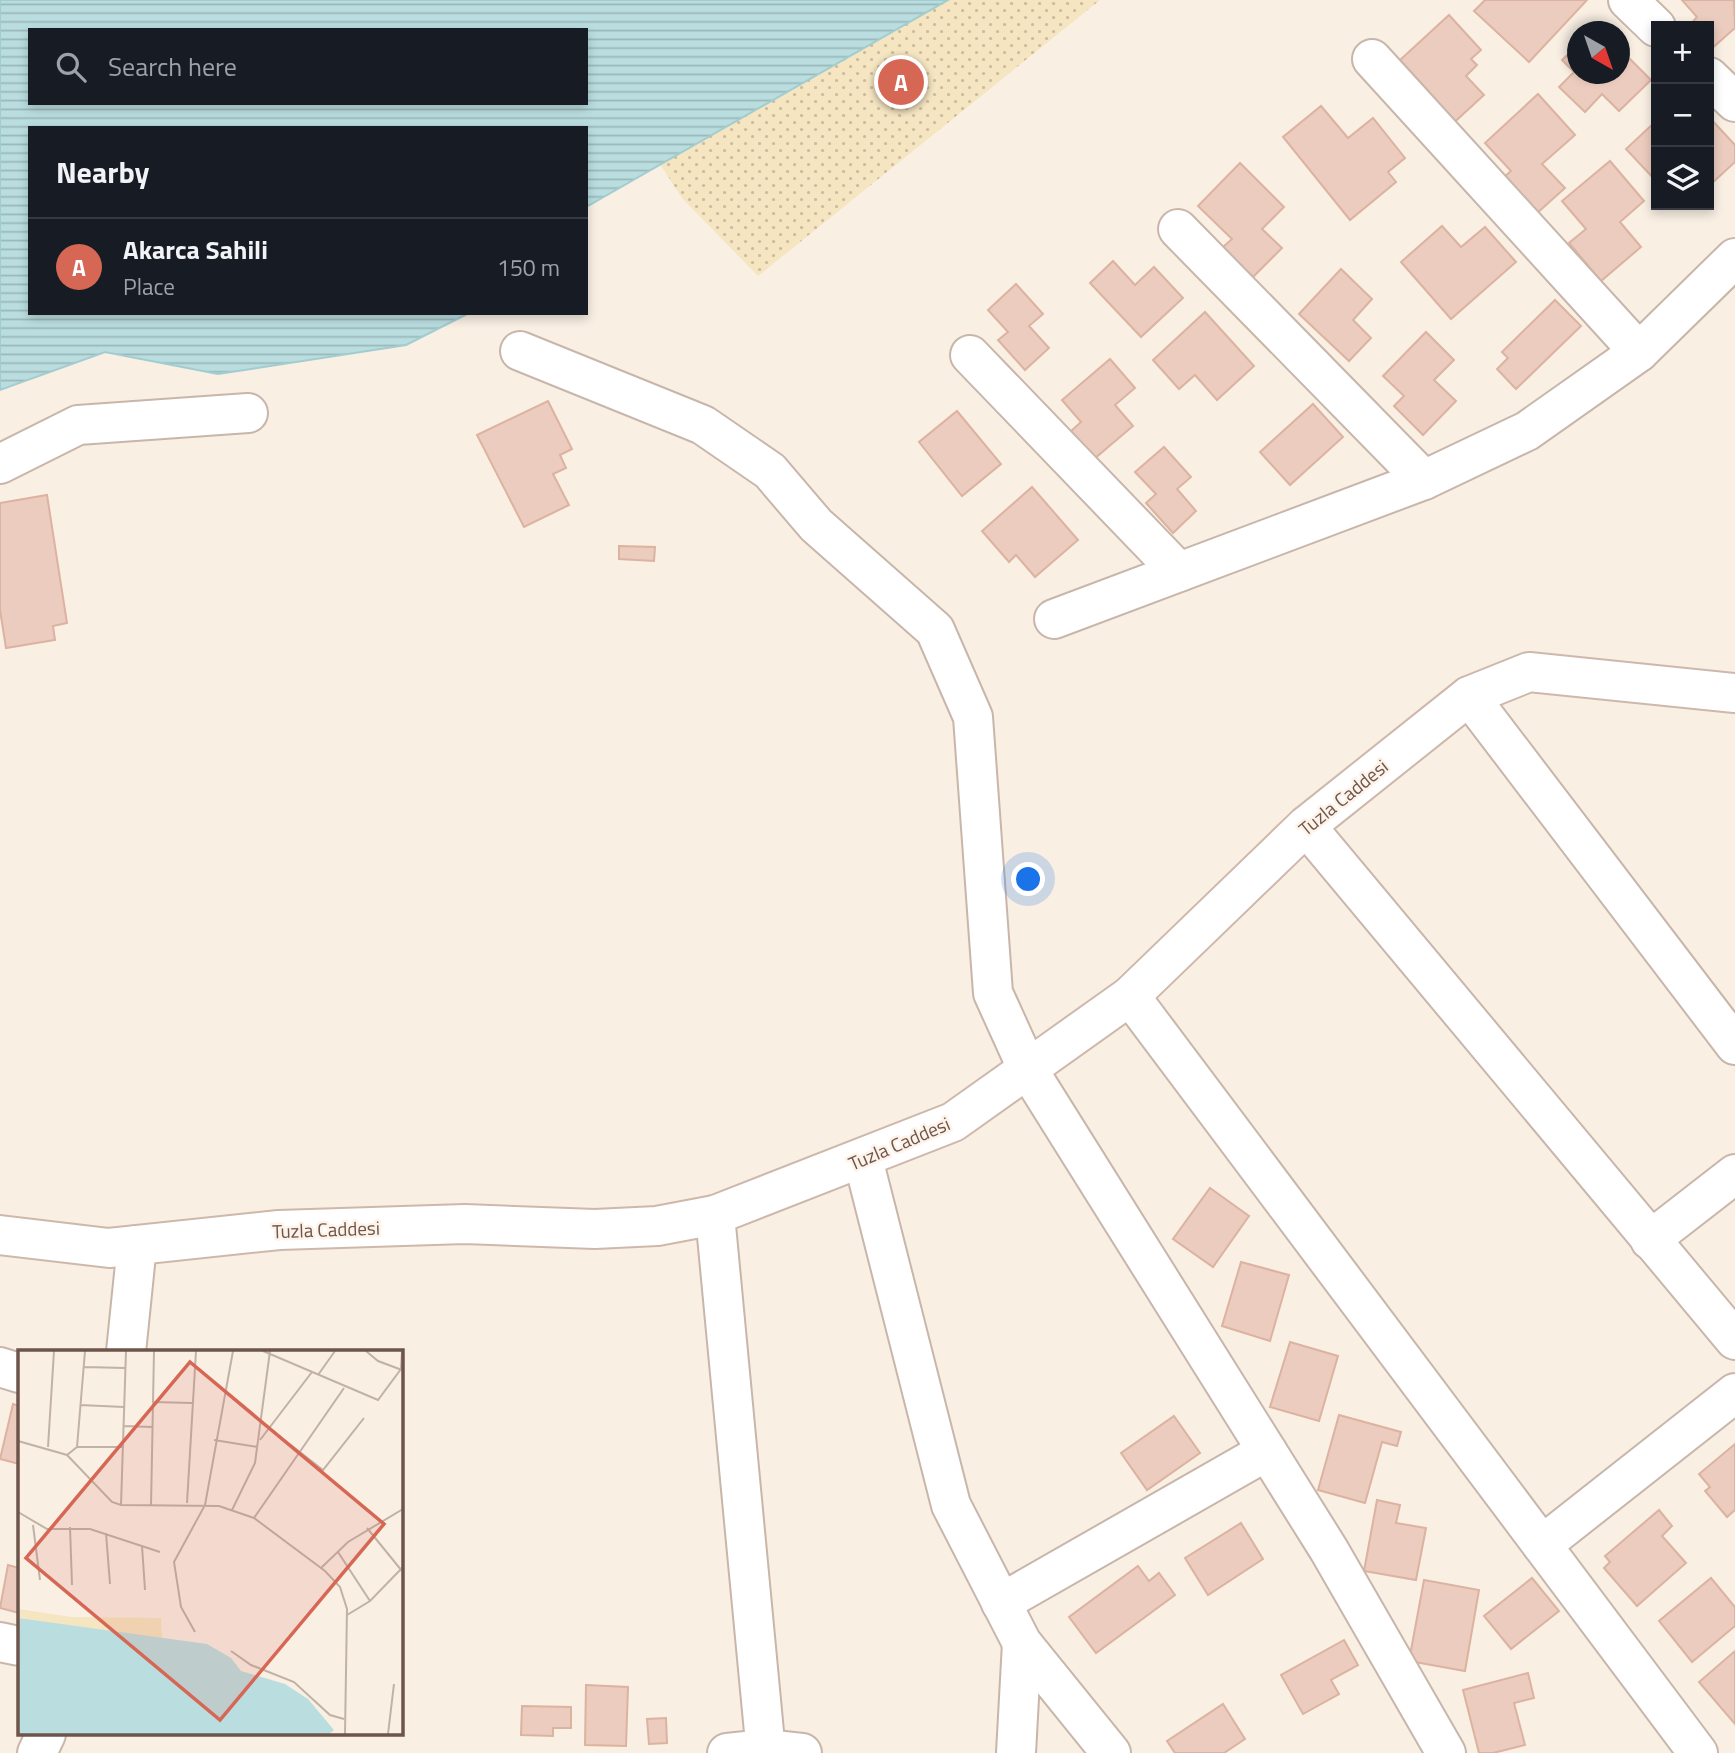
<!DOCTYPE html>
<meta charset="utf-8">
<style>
body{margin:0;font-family:"Titillium Web",sans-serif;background:#20242c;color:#f1f3f6}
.controls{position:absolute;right:21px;top:21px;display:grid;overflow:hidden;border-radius:0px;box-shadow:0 4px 10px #0003}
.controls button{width:63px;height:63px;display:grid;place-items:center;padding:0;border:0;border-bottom:2px solid #363941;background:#171b24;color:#f1f3f6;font:35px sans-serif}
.compass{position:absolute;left:1567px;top:21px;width:63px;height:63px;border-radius:50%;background:#171b24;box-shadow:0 4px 10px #0003;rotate:140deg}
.you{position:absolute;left:1029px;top:880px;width:24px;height:24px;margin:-18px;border:5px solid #fff;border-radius:50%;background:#1a73e8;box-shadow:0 0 0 10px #1a73e833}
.badge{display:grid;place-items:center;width:46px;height:46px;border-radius:50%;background:#d76755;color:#fff;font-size:23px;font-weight:700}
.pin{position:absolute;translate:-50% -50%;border:4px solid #fff;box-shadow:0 2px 7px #0006}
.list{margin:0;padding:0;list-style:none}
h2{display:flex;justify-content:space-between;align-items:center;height:91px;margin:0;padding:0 28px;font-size:30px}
h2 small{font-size:23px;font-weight:400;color:#9ea1a6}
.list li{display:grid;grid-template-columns:46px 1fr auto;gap:21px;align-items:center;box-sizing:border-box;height:98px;padding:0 28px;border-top:2px solid #363941}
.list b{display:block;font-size:26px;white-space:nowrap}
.list p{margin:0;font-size:23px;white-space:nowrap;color:#9ea1a6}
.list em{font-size:23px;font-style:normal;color:#9ea1a6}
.icon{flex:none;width:38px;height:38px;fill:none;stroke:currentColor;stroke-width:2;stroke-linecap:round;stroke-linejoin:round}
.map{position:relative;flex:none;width:1735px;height:1753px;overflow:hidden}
.search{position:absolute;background:#171b24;box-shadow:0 4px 10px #0003;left:28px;top:28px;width:560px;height:77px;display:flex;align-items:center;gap:18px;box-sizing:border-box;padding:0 24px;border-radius:0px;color:#9ea1a6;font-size:26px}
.panel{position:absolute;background:#171b24;box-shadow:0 4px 10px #0003;left:28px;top:126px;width:560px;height:189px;border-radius:0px}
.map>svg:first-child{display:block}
.sand{fill:url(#sand-dots)}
.water{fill:url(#water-rules);stroke:#a1cdd1;stroke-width:2;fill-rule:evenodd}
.building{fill:#ecccbe;stroke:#dcb2a0;stroke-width:2}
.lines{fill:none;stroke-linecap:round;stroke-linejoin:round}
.street-casing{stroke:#c8b6ab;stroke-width:42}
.secondary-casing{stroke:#ceb8ac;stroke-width:42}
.street{stroke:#fff;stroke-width:38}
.secondary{stroke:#fff;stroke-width:38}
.labels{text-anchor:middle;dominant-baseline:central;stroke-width:5;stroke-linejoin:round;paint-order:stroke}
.street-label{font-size:19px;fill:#6e554c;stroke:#fdf3e9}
.inset-road{fill:none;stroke:#c1b1a7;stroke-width:2}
.view{fill:#d76755;fill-opacity:0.15;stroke:#d76755;stroke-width:3.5}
.inset-edge{fill:none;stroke:#6e554c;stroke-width:3.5}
</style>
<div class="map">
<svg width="1735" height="1753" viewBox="0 0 1735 1753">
<defs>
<pattern id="sand-dots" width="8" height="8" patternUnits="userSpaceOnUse" patternTransform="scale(1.75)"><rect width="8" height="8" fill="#f5e5c1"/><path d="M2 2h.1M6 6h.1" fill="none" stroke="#cbbc9f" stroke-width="1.8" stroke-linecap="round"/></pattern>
<pattern id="water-rules" width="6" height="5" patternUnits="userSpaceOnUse" patternTransform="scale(1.75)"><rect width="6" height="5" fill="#badee0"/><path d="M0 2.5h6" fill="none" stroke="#9bb7b8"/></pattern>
</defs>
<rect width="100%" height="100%" fill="#f9efe3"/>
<polygon class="sand" points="948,0 1100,0 758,276 682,198 660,164"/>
<path class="water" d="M0,0H948L586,207V128H30V313H469L406,345L218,374L105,352L0,390ZM30,30H586V103H30Z"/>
<g class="building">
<polygon points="1485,0 1587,0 1529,62 1474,11"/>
<polygon points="1682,0 1734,0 1735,28 1710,50 1709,26 1689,26 1697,17"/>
<polygon points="1449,15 1481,50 1471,59 1477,65 1466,76 1484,95 1448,128 1422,99 1429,92 1400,60"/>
<polygon points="1578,45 1578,74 1620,74 1620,63 1627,56 1651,80 1619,111 1602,94 1585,112 1559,87 1574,72 1562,60"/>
<polygon points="1538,94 1575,135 1542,164 1565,188 1536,214 1503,178 1511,171 1485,143"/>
<polygon points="1321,106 1348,138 1373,118 1405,158 1388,172 1396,182 1350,220 1283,137"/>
<polygon points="1709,117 1735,145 1735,162 1709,186"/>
<polygon points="1656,121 1656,181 1626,149"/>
<polygon points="1610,161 1644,201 1620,222 1641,247 1601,281 1569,243 1586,229 1562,201"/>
<polygon points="1240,163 1284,207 1262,229 1282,248 1253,277 1223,247 1232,239 1198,206"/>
<polygon points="1442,226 1461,247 1485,227 1516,262 1451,319 1401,262"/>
<polygon points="1113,261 1135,285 1154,267 1183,298 1141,337 1090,283"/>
<polygon points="1341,269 1372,299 1353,320 1371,338 1349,361 1299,314"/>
<polygon points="1016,284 1043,314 1029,326 1049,348 1025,370 998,340 1008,332 988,310"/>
<polygon points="1555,300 1581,326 1516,389 1497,369 1508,358 1502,352"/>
<polygon points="1205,312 1254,366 1217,400 1195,375 1179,389 1153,360"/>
<polygon points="1426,332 1454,360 1434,380 1456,401 1423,435 1394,406 1404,396 1383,376"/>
<polygon points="1110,359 1135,388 1115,405 1133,426 1094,459 1070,432 1081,422 1062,400"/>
<polygon points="548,401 572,449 560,455 566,468 553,474 569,505 524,527 477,435"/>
<polygon points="1313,404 1343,437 1290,485 1260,452"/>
<polygon points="957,411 1001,464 962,496 919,442"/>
<polygon points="1164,447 1191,477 1177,489 1196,511 1173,533 1146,503 1156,494 1135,472"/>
<polygon points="1032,487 1078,540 1035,577 1016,555 1009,562 982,531"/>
<polygon points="47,495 67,623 53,626 55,640 6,648 0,610 0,503"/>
<polygon points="619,546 655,547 654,561 619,559"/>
<polygon points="1210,1188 1249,1216 1213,1267 1173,1239"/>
<polygon points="1241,1262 1289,1275 1270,1341 1222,1326"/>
<polygon points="1290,1342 1338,1356 1319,1421 1270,1407"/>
<polygon points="13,1404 19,1406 19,1464 0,1459"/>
<polygon points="1339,1415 1401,1432 1397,1446 1382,1442 1365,1503 1318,1490"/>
<polygon points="1174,1416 1200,1453 1147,1490 1121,1453"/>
<polygon points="1735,1444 1735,1510 1727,1517 1705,1491 1710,1487 1699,1474"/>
<polygon points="1377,1500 1400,1505 1396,1523 1426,1528 1416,1580 1364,1571"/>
<polygon points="1659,1510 1672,1526 1662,1536 1686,1563 1637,1606 1604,1568 1610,1562 1605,1556"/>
<polygon points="1241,1523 1263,1559 1208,1595 1185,1558"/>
<polygon points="8,1565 19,1568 19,1613 0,1608"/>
<polygon points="1138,1566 1149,1581 1159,1573 1175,1595 1096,1653 1069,1617"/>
<polygon points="1532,1578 1559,1611 1511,1649 1484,1616"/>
<polygon points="1711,1578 1735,1607 1735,1626 1692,1662 1659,1621"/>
<polygon points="1424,1580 1479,1590 1465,1671 1409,1661"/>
<polygon points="1344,1640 1358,1665 1331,1680 1339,1694 1303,1714 1281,1675"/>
<polygon points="1735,1651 1735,1724 1699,1682"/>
<polygon points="1528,1673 1534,1698 1514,1703 1525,1745 1493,1753 1479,1753 1463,1690"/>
<polygon points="586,1685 628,1687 626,1746 585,1745"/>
<polygon points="1223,1704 1245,1739 1224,1753 1175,1753 1167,1741"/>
<polygon points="522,1706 571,1707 571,1728 553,1728 553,1736 521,1735"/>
<polygon points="666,1718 667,1743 649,1744 647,1719"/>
</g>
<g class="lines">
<g class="street-casing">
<g id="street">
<polyline points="1628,0 1656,27"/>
<polyline points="1372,59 1639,352"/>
<polyline points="1709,77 1735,102"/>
<polyline points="1178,229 1424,480"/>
<polyline points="520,351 703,425 770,471 816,525 935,630 973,717 993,993 1027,1068 1329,1550 1446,1753"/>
<polyline points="970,355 1179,572"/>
<polyline points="0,464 78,425 248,413"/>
<polyline points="1054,619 1424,480 1527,431 1639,352 1735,258"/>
<polyline points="1469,696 1735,1045"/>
<polyline points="1306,826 1735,1340"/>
<polyline points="1130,996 1698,1753"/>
<polyline points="863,1159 951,1505 1022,1643 1111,1753"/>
<polyline points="715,1215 766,1753"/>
<polyline points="1650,1240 1735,1174"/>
<polyline points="126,1352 137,1245"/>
<polyline points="0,1367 19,1373"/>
<polyline points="1542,1545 1735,1393"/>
<polyline points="1001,1603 1267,1451"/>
<polyline points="0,1642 19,1646"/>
<polyline points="37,1753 46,1734"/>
<polyline points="727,1753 765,1749 802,1753"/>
<polyline points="1016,1753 1022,1643"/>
</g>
</g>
<g class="secondary-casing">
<polyline id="secondary" points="0,1235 109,1248 279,1230 465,1224 595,1229 657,1226 715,1215 953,1122 1130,996 1306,826 1469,696 1529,672 1735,693"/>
</g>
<use href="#street" class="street"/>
<use href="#secondary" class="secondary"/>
</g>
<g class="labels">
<g class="street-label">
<text transform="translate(1343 797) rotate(-39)">Tuzla Caddesi</text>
<text transform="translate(899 1143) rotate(-23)">Tuzla Caddesi</text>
<text transform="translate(326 1229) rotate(-2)">Tuzla Caddesi</text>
</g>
</g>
<g transform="translate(18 1350)">
<rect width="385" height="385" fill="#f9efe3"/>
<path d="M0,259L53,267L143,268L144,290L0,268Z" fill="#f5e5c1"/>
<path d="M0,268L189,294L213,308L223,321L267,334L290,349L316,380L311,384H0Z" fill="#badee0"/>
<path class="inset-road" d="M245,1L360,50L383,19L384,1M348,1L360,11L384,20M66,17L107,18M300,25L317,1M134,52L174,53M62,55L106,57M242,71L305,120L346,68M106,76L134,77M196,90L240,97M242,90L294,22M0,91L49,105L94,152L103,155L201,156L236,168L307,221L322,237L329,259L327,384M30,97L36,1M59,97H106M49,105L59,97L67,1M169,153L178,1M103,155L108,1M133,156L136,1M214,160L237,113L252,1M0,162L29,179H72L142,202M236,168L326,38M15,175L22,230M52,177L54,235M349,178L384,221M88,183L92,234M124,196L127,240M320,202L352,251M303,218L330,192L385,159M329,265L352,251L385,217M177,282L163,257L156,212L187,155L215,1M213,301L233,315L276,332L312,365L326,369M370,384L376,334"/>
<path class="view" d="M172,12L366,174L202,370L8,208Z"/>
<rect width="385" height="385" class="inset-edge"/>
</g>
</svg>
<div class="controls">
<button>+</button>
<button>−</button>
<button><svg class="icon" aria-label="layers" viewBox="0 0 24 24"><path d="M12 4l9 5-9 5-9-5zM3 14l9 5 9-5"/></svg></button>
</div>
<svg class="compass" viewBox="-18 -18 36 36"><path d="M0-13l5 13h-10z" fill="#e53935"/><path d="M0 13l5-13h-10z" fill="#9ea1a6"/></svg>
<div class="you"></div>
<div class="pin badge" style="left:901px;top:82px">A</div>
<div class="search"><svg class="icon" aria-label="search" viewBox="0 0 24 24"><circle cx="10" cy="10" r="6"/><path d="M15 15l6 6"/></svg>Search here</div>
<section class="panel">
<h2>Nearby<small></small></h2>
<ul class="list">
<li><span class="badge">A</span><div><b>Akarca Sahili</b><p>Place</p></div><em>150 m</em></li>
</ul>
</section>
</div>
